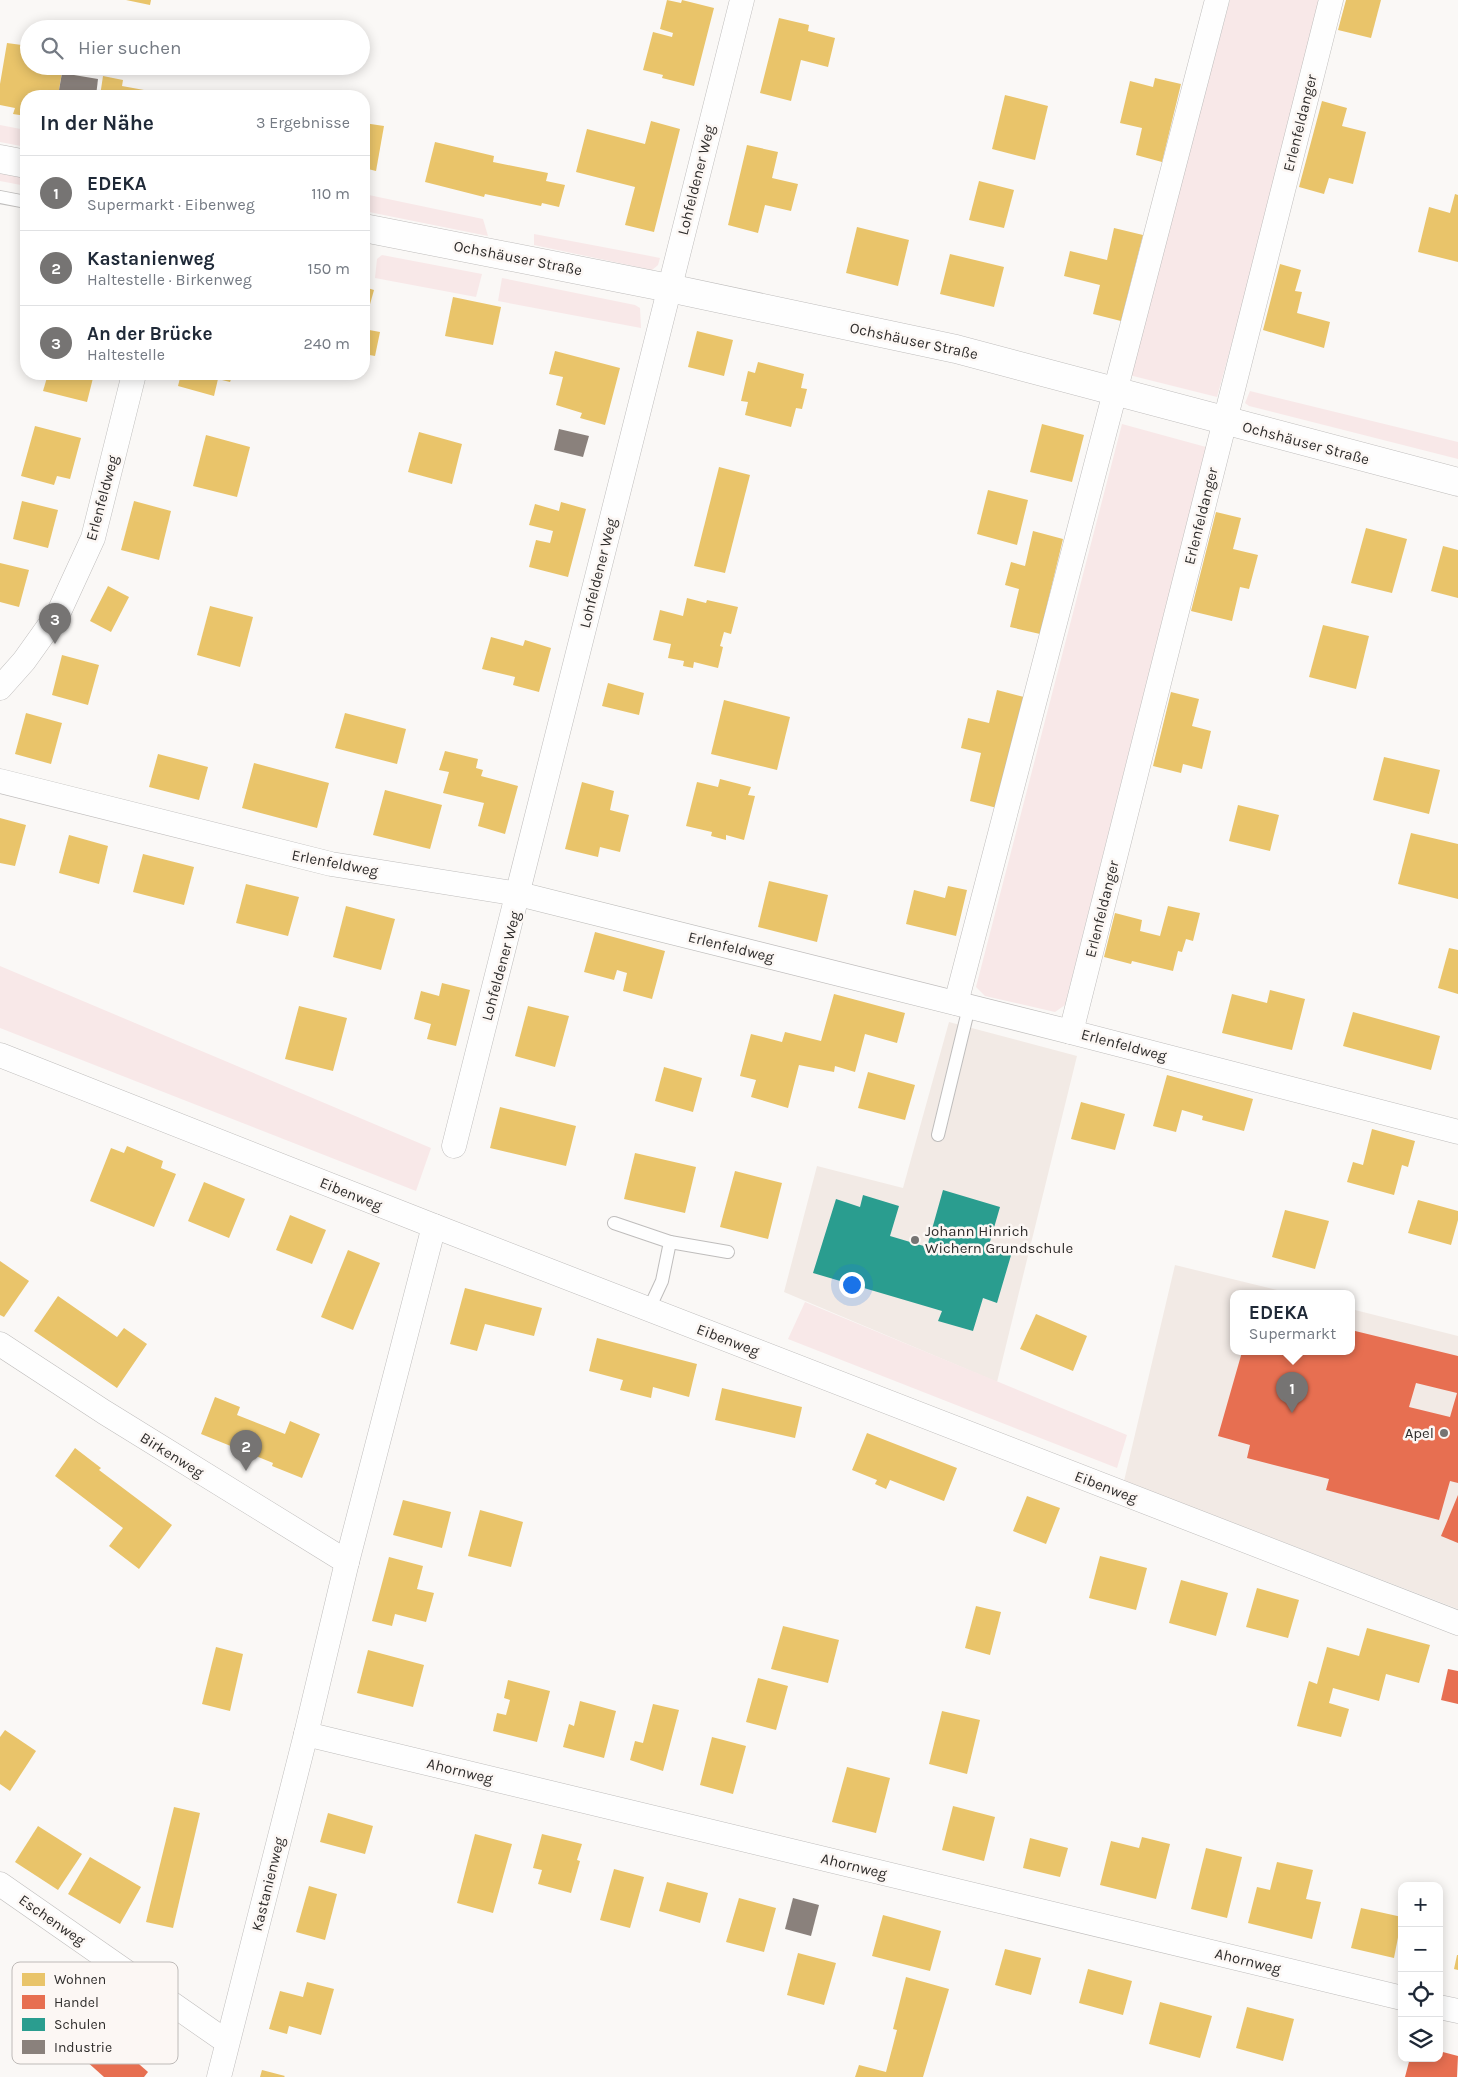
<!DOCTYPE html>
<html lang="de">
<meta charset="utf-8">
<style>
body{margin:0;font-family:Karla,sans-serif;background:#f6f6f7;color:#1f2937}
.controls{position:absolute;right:15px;bottom:15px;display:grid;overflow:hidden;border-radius:10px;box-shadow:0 2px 12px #0003}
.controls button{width:45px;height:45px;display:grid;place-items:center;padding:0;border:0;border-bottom:1px solid #e0e1e3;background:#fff;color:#1f2937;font:25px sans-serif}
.you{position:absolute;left:851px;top:1284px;width:18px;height:18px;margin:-12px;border:4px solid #fff;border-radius:50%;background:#1a73e8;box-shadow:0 0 0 8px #1a73e833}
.badge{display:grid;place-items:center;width:32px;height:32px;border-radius:50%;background:#767473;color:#fff;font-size:16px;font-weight:700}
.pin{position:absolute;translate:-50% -41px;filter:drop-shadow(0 1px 2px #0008)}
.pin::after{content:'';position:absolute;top:26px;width:18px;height:15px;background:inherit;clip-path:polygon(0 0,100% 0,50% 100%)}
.popup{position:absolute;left:1230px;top:1290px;width:125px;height:65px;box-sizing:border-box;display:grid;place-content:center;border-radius:10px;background:#fff;filter:drop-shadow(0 1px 4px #0005);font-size:16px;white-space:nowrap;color:#747a83}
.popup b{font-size:19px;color:#1f2937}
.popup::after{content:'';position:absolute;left:50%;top:100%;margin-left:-10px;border:10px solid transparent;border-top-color:#fff}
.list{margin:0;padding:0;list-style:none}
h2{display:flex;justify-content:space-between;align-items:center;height:65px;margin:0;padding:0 20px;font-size:21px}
h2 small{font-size:16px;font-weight:400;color:#747a83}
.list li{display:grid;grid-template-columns:32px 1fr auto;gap:15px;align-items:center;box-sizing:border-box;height:75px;padding:0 20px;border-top:1px solid #e0e1e3}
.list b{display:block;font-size:19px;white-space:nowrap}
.list p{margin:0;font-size:16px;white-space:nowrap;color:#747a83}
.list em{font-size:16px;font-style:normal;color:#747a83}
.icon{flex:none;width:28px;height:28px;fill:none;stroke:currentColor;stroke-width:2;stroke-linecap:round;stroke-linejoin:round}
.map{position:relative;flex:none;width:1458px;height:2077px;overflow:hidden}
.search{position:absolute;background:#fff;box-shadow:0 2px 12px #0003;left:20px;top:20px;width:350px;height:55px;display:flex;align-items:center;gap:12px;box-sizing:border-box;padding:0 18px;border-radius:28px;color:#747a83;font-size:19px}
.panel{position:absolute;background:#fff;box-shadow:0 2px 12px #0003;left:20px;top:90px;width:350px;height:290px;border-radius:20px}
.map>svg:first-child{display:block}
.built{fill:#f2eae5}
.green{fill:#f8e8e8}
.homes{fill:#e9c46a}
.shops{fill:#e76f51;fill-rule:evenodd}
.schools{fill:#2a9d8f}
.industry{fill:#8a817c}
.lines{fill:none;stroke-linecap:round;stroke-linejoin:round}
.service-casing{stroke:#bfbdbc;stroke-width:14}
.minor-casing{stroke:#bfbdbc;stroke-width:25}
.secondary-casing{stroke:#bfbdbc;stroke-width:29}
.service{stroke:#fefefe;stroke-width:12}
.minor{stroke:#fefefe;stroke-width:24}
.secondary{stroke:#fefefe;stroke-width:28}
.poi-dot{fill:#767473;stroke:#fcf7f4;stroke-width:2}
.labels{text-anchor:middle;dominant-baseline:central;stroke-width:5;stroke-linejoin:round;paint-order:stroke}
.street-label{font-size:15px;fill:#2f2d2c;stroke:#fcf7f4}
.poi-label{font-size:15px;fill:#2f2d2c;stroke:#fcf7f4;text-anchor:start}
.key{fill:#fcf7f4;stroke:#bebab8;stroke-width:1}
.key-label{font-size:14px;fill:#2f2d2c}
</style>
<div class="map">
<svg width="1458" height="2077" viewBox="0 0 1458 2077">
<rect width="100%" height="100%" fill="#faf8f6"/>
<g class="built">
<polygon points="949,1022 1077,1056 997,1382 784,1292 817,1166 903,1188"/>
<polygon points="1175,1265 1293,1294 1233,1294 1233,1352 1351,1352 1351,1309 1458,1336 1458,1609 1124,1481"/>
</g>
<g class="green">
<polygon points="1230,0 1322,0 1283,158 1217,397 1129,375"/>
<polygon points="0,125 26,130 26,147 0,142"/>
<polygon points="0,172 26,177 26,186 0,181"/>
<polygon points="364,194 483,219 488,236 364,211"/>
<polygon points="534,234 645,255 660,258 658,265 652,270 534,245"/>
<polygon points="382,255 482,274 476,297 375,278 377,259"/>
<polygon points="502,278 635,305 640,308 641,328 498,301"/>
<polygon points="1250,391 1458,442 1458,459 1249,406 1245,403"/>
<polygon points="1122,424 1206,447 1065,1005 1055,1012 985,996 976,987"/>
<polygon points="0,966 431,1148 416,1191 0,1028"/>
<polygon points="805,1302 1127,1435 1117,1468 788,1339"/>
</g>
<g class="homes">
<polygon points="126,0 151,0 150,5"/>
<polygon points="667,0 681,3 682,0 714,8 694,86 662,78 663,75 643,70 653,32 672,37 673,33 660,29"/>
<polygon points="1346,0 1381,0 1371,38 1338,30"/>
<polygon points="779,18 809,25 808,31 835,38 828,67 801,60 791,101 760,93"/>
<polygon points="7,43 29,46 29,66 63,66 58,96 26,96 26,116 13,114 15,108 0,105 0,84"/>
<polygon points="103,76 123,80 122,86 177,96 100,96"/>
<polygon points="1155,78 1181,84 1162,162 1136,155 1142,128 1120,123 1130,81 1153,87"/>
<polygon points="189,92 212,95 212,96 188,96"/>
<polygon points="1005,95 1048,106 1035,160 992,149"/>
<polygon points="1322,101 1347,108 1342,126 1366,132 1353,184 1329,178 1324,194 1299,187"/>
<polygon points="651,121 680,129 654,232 625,225 635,187 576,172 587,129 645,144"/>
<polygon points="364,123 384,126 376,171 364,168"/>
<polygon points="435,142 494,156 493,162 548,173 546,181 565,185 559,207 542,203 541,206 485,194 484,197 425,182"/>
<polygon points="747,145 778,152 772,178 798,184 791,211 765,205 758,233 728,225"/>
<polygon points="979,181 1014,190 1004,228 969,220"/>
<polygon points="1455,194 1458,195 1458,262 1418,252 1429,207 1450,213"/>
<polygon points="857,227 909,240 898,286 846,273"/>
<polygon points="1114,228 1143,235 1121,321 1093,314 1100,285 1064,276 1070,251 1107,260"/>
<polygon points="25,243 26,243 26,269 20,268"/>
<polygon points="950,254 1004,267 994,307 940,294"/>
<polygon points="1280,264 1301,270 1295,291 1302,292 1297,313 1330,322 1324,348 1263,330"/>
<polygon points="364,287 374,290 367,315 364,314"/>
<polygon points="453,297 501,307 493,345 445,336"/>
<polygon points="364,329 380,332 375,356 364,354"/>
<polygon points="697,331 733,340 724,376 688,367"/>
<polygon points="555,351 620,368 605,425 580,418 582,413 556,405 563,377 549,374"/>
<polygon points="758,362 804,374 801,388 807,389 802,409 796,408 791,427 745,415 748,402 741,401 748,371 755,373"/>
<polygon points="48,374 94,374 87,402 43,391"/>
<polygon points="181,374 233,374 230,382 218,379 214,396 178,386"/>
<polygon points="1042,424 1084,435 1072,482 1030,472"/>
<polygon points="35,426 81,438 70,479 57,476 54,485 21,476"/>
<polygon points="419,432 462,444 452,484 408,472"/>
<polygon points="206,435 250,447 237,497 193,486"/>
<polygon points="719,467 750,475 725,573 694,566"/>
<polygon points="988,490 1028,500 1017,545 977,534"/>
<polygon points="22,501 58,510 48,548 13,539"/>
<polygon points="134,501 171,511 159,560 121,550"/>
<polygon points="561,502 586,509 568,577 529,567 536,540 550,543 553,531 529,525 535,504 559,511"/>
<polygon points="1216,512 1241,518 1233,549 1258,555 1249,589 1240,587 1232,621 1191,611"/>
<polygon points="1366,528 1407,539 1392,593 1351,583"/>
<polygon points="1033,531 1063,539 1040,634 1010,627 1019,589 1005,585 1011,562 1025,566"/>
<polygon points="1443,546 1458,550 1458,598 1431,591"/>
<polygon points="0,563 29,570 19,607 0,602"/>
<polygon points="108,586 129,597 111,632 90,621"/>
<polygon points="687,598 706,603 707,600 738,607 731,634 724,632 720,646 723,647 718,668 694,662 693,668 683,666 684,661 668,658 671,644 653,640 660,610 683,616"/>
<polygon points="210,606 253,617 240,667 197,655"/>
<polygon points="1323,625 1369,636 1356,689 1309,677"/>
<polygon points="491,637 523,646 525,640 551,648 539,692 513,685 515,677 482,669"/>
<polygon points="62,655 99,665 88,705 52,695"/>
<polygon points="608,683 644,693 639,715 602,706"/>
<polygon points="997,690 1024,697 997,808 970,801 981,753 961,748 968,718 989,723"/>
<polygon points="1171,692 1199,699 1192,726 1211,731 1202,769 1183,764 1181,773 1153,766"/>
<polygon points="724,700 790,717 777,770 711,754"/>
<polygon points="26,713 62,723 51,764 15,754"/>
<polygon points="345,713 406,729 397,764 335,748"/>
<polygon points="445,751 478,759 476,768 483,770 481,776 518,786 505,834 478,826 484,803 443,793 449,772 439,770"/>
<polygon points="158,754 208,767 199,800 149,787"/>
<polygon points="1384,757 1440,770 1429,814 1373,800"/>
<polygon points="254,763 329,783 317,828 242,808"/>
<polygon points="720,779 751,787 748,795 755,796 744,840 726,835 726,840 711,836 712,832 686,826 697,782 718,787"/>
<polygon points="582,782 614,791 610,810 629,815 620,852 600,847 598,857 565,849"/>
<polygon points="385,790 442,805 430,849 373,835"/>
<polygon points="1238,805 1279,815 1270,851 1229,841"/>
<polygon points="0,818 26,825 15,866 0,863"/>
<polygon points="1411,833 1458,844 1458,899 1398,884"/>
<polygon points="69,835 108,846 99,884 59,873"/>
<polygon points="143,854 194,867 184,905 133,892"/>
<polygon points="769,881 828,895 817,942 758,927"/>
<polygon points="246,884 299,897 288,936 236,923"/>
<polygon points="948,886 967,890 956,936 906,924 914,890 945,898"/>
<polygon points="346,906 395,919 381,970 333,957"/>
<polygon points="1168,906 1200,913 1193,941 1186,939 1182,952 1178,951 1173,971 1132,961 1131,964 1104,957 1115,913 1142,920 1140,931 1160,936"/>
<polygon points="595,932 665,951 652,999 623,991 627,973 617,970 614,980 584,972"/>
<polygon points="1449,948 1458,950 1458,994 1438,988"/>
<polygon points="442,983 470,990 456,1046 427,1039 431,1024 414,1019 421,991 439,996"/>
<polygon points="1270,990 1305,999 1292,1050 1222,1033 1232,994 1267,1003"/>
<polygon points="834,994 905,1013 897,1043 865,1034 855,1072 835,1066 834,1072 799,1065 788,1108 751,1097 756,1080 740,1076 751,1034 782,1042 785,1032 821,1041"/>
<polygon points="299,1006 347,1018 333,1071 285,1059"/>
<polygon points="528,1006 569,1016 555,1067 515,1056"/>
<polygon points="1353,1012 1440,1036 1431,1070 1343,1046"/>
<polygon points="664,1067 702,1078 693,1112 655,1101"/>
<polygon points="868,1072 915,1085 905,1120 858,1108"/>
<polygon points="1167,1075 1253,1099 1244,1131 1202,1120 1203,1116 1182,1110 1176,1132 1153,1126"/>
<polygon points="1081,1102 1125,1114 1115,1150 1071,1139"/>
<polygon points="500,1107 576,1126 566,1166 490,1148"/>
<polygon points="1372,1129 1415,1141 1408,1167 1402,1165 1394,1195 1347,1182 1353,1162 1363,1165"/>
<polygon points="127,1146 163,1161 161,1168 176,1174 154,1227 90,1201 111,1148 124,1153"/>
<polygon points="635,1153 696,1167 685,1213 624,1199"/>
<polygon points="735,1171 782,1183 768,1239 720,1227"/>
<polygon points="204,1182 245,1199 229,1238 188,1221"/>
<polygon points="1418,1200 1458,1211 1458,1220 1451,1245 1408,1233"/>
<polygon points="1285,1210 1329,1221 1315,1269 1272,1257"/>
<polygon points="290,1215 326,1230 312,1264 276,1250"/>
<polygon points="348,1250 380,1263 353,1330 321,1317"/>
<polygon points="0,1261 29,1281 4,1317 0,1315"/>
<polygon points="465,1288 542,1308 534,1336 485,1324 477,1351 450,1344"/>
<polygon points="58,1296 117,1337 124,1328 147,1344 117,1388 34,1331"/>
<polygon points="1036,1314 1087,1336 1073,1371 1020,1349"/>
<polygon points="597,1338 697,1364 689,1397 653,1387 651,1398 620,1390 623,1380 589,1371"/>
<polygon points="722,1388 802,1407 795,1438 715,1420"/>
<polygon points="215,1397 240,1407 237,1415 285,1434 290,1421 320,1434 302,1478 272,1466 273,1463 201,1434"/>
<polygon points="867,1433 957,1468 944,1501 890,1480 886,1489 875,1484 877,1480 852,1470"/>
<polygon points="75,1448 101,1468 99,1470 172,1525 139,1569 109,1546 123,1528 55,1476"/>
<polygon points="1027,1496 1060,1508 1046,1544 1013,1531"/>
<polygon points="403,1500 451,1512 442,1548 393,1535"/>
<polygon points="480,1510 523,1522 511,1567 468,1556"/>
<polygon points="1100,1556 1147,1568 1136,1610 1089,1598"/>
<polygon points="389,1557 423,1566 417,1589 434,1593 426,1622 395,1614 392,1626 372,1621"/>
<polygon points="1181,1580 1228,1593 1216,1636 1169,1623"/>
<polygon points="1257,1588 1299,1600 1288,1638 1246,1627"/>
<polygon points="976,1606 1001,1612 990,1655 965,1648"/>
<polygon points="783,1626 839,1640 828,1683 771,1669"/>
<polygon points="1367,1628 1430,1645 1419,1683 1386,1674 1379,1701 1333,1688 1329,1703 1349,1709 1341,1737 1297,1726 1309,1681 1317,1684 1327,1647 1359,1656"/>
<polygon points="216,1647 243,1654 230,1711 202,1704"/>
<polygon points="368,1650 424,1665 413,1707 357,1693"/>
<polygon points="758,1678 788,1686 776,1730 746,1722"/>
<polygon points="508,1680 550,1691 537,1742 493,1731 497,1713 506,1715 510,1700 504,1698"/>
<polygon points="580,1701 616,1711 604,1758 563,1747 569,1724 574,1726"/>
<polygon points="653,1704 679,1710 663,1771 630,1760 635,1741 643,1743"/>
<polygon points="942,1711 980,1720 967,1774 929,1764"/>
<polygon points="5,1730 36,1751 10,1791 0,1784 0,1737"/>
<polygon points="712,1737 746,1746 733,1794 700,1785"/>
<polygon points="847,1767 890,1778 876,1833 832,1822"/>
<polygon points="953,1806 995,1817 984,1861 942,1850"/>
<polygon points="174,1807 200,1813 173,1928 146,1922"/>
<polygon points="328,1813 373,1826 365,1854 320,1842"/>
<polygon points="38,1826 82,1854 58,1890 15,1862"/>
<polygon points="475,1834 512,1844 493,1913 457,1903"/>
<polygon points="542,1834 582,1844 577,1860 580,1861 571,1893 538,1884 542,1870 533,1868"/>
<polygon points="1142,1837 1170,1844 1156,1899 1100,1885 1111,1841 1139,1848"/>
<polygon points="1030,1838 1068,1848 1060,1877 1023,1868"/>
<polygon points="1206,1848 1242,1857 1227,1918 1191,1909"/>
<polygon points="90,1857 141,1887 120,1924 68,1894"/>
<polygon points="1277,1862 1313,1870 1306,1899 1321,1902 1312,1939 1248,1923 1257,1887 1270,1890"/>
<polygon points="614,1869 644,1877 630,1928 600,1920"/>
<polygon points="667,1882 708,1893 700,1923 659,1911"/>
<polygon points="309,1886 337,1894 325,1940 296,1932"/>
<polygon points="739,1898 776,1908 764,1952 726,1942"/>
<polygon points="1361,1908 1402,1917 1394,1958 1351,1948"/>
<polygon points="883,1915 941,1931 930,1971 872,1956"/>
<polygon points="1005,1949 1041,1958 1031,1995 995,1985"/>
<polygon points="798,1953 836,1963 824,2005 787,1995"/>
<polygon points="1457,1955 1458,1955 1458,1970 1454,1969"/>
<polygon points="1088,1969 1132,1981 1123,2015 1079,2003"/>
<polygon points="906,1977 949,1989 923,2077 855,2077 859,2065 886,2072 897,2030 893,2029"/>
<polygon points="307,1982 334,1989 321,2035 289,2026 287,2034 269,2029 280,1991 303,1997"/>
<polygon points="1160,2002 1212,2016 1200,2058 1149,2044"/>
<polygon points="71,2004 106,2035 85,2060 49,2029"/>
<polygon points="1247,2007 1294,2019 1283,2061 1236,2048"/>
<polygon points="262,2070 285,2076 284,2077 260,2077"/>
</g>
<g class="shops">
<path d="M1351,1330L1458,1356V1483L1450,1481L1439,1520L1326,1490L1329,1479L1247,1458L1250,1445L1218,1436L1242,1352H1351ZM1416,1383L1457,1393L1450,1417L1409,1407Z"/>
<polygon points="1458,1495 1458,1543 1441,1536"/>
<polygon points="1448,1669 1458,1671 1458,1704 1441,1700"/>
<polygon points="106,2035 148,2072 144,2077 104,2077 85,2060"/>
<polygon points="1439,2051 1458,2056 1457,2077 1405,2077 1410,2058 1439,2058"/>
</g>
<polygon class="schools" points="943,1190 1000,1207 989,1245 1012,1252 997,1303 983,1298 973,1331 938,1321 942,1311 813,1273 836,1199 860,1207 863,1195 899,1206 890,1236 927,1247"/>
<g class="industry">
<polygon points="62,73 98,79 96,96 58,96"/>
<polygon points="559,429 589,436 583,457 554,450"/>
<polygon points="793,1898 819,1905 811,1936 785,1929"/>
</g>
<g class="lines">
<g class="service-casing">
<g id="service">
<polyline points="0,197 26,202"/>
<polyline points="938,1135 969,1007"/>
<polyline points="614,1223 670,1242 662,1281 649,1309"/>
<polyline points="670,1242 728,1252"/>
</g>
</g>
<g class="minor-casing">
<g id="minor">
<polyline points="0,688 24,661 59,612 93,538 134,374"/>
<polyline points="0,781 331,864 519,894 1071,1032 1458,1132"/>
<polyline points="956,1003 1217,0"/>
<polyline points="1071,1032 1331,0"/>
<polyline points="0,1055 434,1226 1458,1623"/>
<path d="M454,1146C553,765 645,382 742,0"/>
<polyline points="0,1344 104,1412 347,1562"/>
<polyline points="306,1734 1402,1998"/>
<polyline points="0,1884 227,2042"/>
<polyline points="1439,2007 1458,2011"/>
<polyline points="219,2077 306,1734 347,1562 434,1226"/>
</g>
</g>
<g class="secondary-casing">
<g id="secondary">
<polyline points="0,159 26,164"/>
<polyline points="364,228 669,288 956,349 1458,482"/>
</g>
</g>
<use href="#service" class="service"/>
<use href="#minor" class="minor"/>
<use href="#secondary" class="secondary"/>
</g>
<g class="poi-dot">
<circle cx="915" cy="1240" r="5"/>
<circle cx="1444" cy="1433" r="5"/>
</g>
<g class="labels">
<g class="street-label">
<text transform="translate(1300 123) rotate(-76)">Erlenfeldanger</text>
<text transform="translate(696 180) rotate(-76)">Lohfeldener Weg</text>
<text transform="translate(518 258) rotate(11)">Ochshäuser Straße</text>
<text transform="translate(914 341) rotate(12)">Ochshäuser Straße</text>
<text transform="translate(1306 443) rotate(15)">Ochshäuser Straße</text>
<text transform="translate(102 498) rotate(-75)">Erlenfeldweg</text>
<text transform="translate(1201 516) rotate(-76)">Erlenfeldanger</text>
<text transform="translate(598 573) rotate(-76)">Lohfeldener Weg</text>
<text transform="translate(335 863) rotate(11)">Erlenfeldweg</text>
<text transform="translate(1102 909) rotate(-76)">Erlenfeldanger</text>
<text transform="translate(731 947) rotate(14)">Erlenfeldweg</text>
<text transform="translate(501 966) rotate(-75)">Lohfeldener Weg</text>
<text transform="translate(1124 1045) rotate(15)">Erlenfeldweg</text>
<text transform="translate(351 1194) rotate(22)">Eibenweg</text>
<text transform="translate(728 1340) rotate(21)">Eibenweg</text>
<text transform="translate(172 1455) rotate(32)">Birkenweg</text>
<text transform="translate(1106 1487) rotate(21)">Eibenweg</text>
<text transform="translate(460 1771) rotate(14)">Ahornweg</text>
<text transform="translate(854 1866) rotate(14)">Ahornweg</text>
<text transform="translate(268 1884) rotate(-76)">Kastanienweg</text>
<text transform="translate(52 1920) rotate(35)">Eschenweg</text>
<text transform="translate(1248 1961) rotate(14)">Ahornweg</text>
</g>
<g class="poi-label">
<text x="925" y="1231">Johann Hinrich<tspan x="925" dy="17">Wichern Grundschule</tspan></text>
<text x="1434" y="1433" text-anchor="end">Apel</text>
</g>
</g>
<rect x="12" y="1962" width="166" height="102" rx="8" class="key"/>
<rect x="22" y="1973" width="23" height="13" fill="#e9c46a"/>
<rect x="22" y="1995" width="23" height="14" fill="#e76f51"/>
<rect x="22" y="2018" width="23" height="13" fill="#2a9d8f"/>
<rect x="22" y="2040" width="23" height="14" fill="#8a817c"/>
<g class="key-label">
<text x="54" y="1984">Wohnen</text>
<text x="54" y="2007">Handel</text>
<text x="54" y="2029">Schulen</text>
<text x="54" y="2052">Industrie</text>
</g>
</svg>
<div class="controls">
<button>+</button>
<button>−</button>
<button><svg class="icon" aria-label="locate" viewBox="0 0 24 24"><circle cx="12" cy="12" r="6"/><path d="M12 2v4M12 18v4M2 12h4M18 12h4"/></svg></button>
<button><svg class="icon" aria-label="layers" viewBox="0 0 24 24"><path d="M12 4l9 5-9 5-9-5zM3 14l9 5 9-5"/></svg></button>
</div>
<div class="you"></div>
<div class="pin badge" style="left:1292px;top:1413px">1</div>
<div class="popup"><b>EDEKA</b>Supermarkt</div>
<div class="pin badge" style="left:246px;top:1471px">2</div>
<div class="pin badge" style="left:55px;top:644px">3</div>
<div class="search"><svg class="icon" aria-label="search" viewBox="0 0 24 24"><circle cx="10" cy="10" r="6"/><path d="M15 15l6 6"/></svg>Hier suchen</div>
<section class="panel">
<h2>In der Nähe<small>3 Ergebnisse</small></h2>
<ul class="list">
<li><span class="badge">1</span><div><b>EDEKA</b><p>Supermarkt · Eibenweg</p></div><em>110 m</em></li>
<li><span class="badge">2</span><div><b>Kastanienweg</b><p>Haltestelle · Birkenweg</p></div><em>150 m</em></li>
<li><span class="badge">3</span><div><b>An der Brücke</b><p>Haltestelle</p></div><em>240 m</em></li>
</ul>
</section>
</div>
